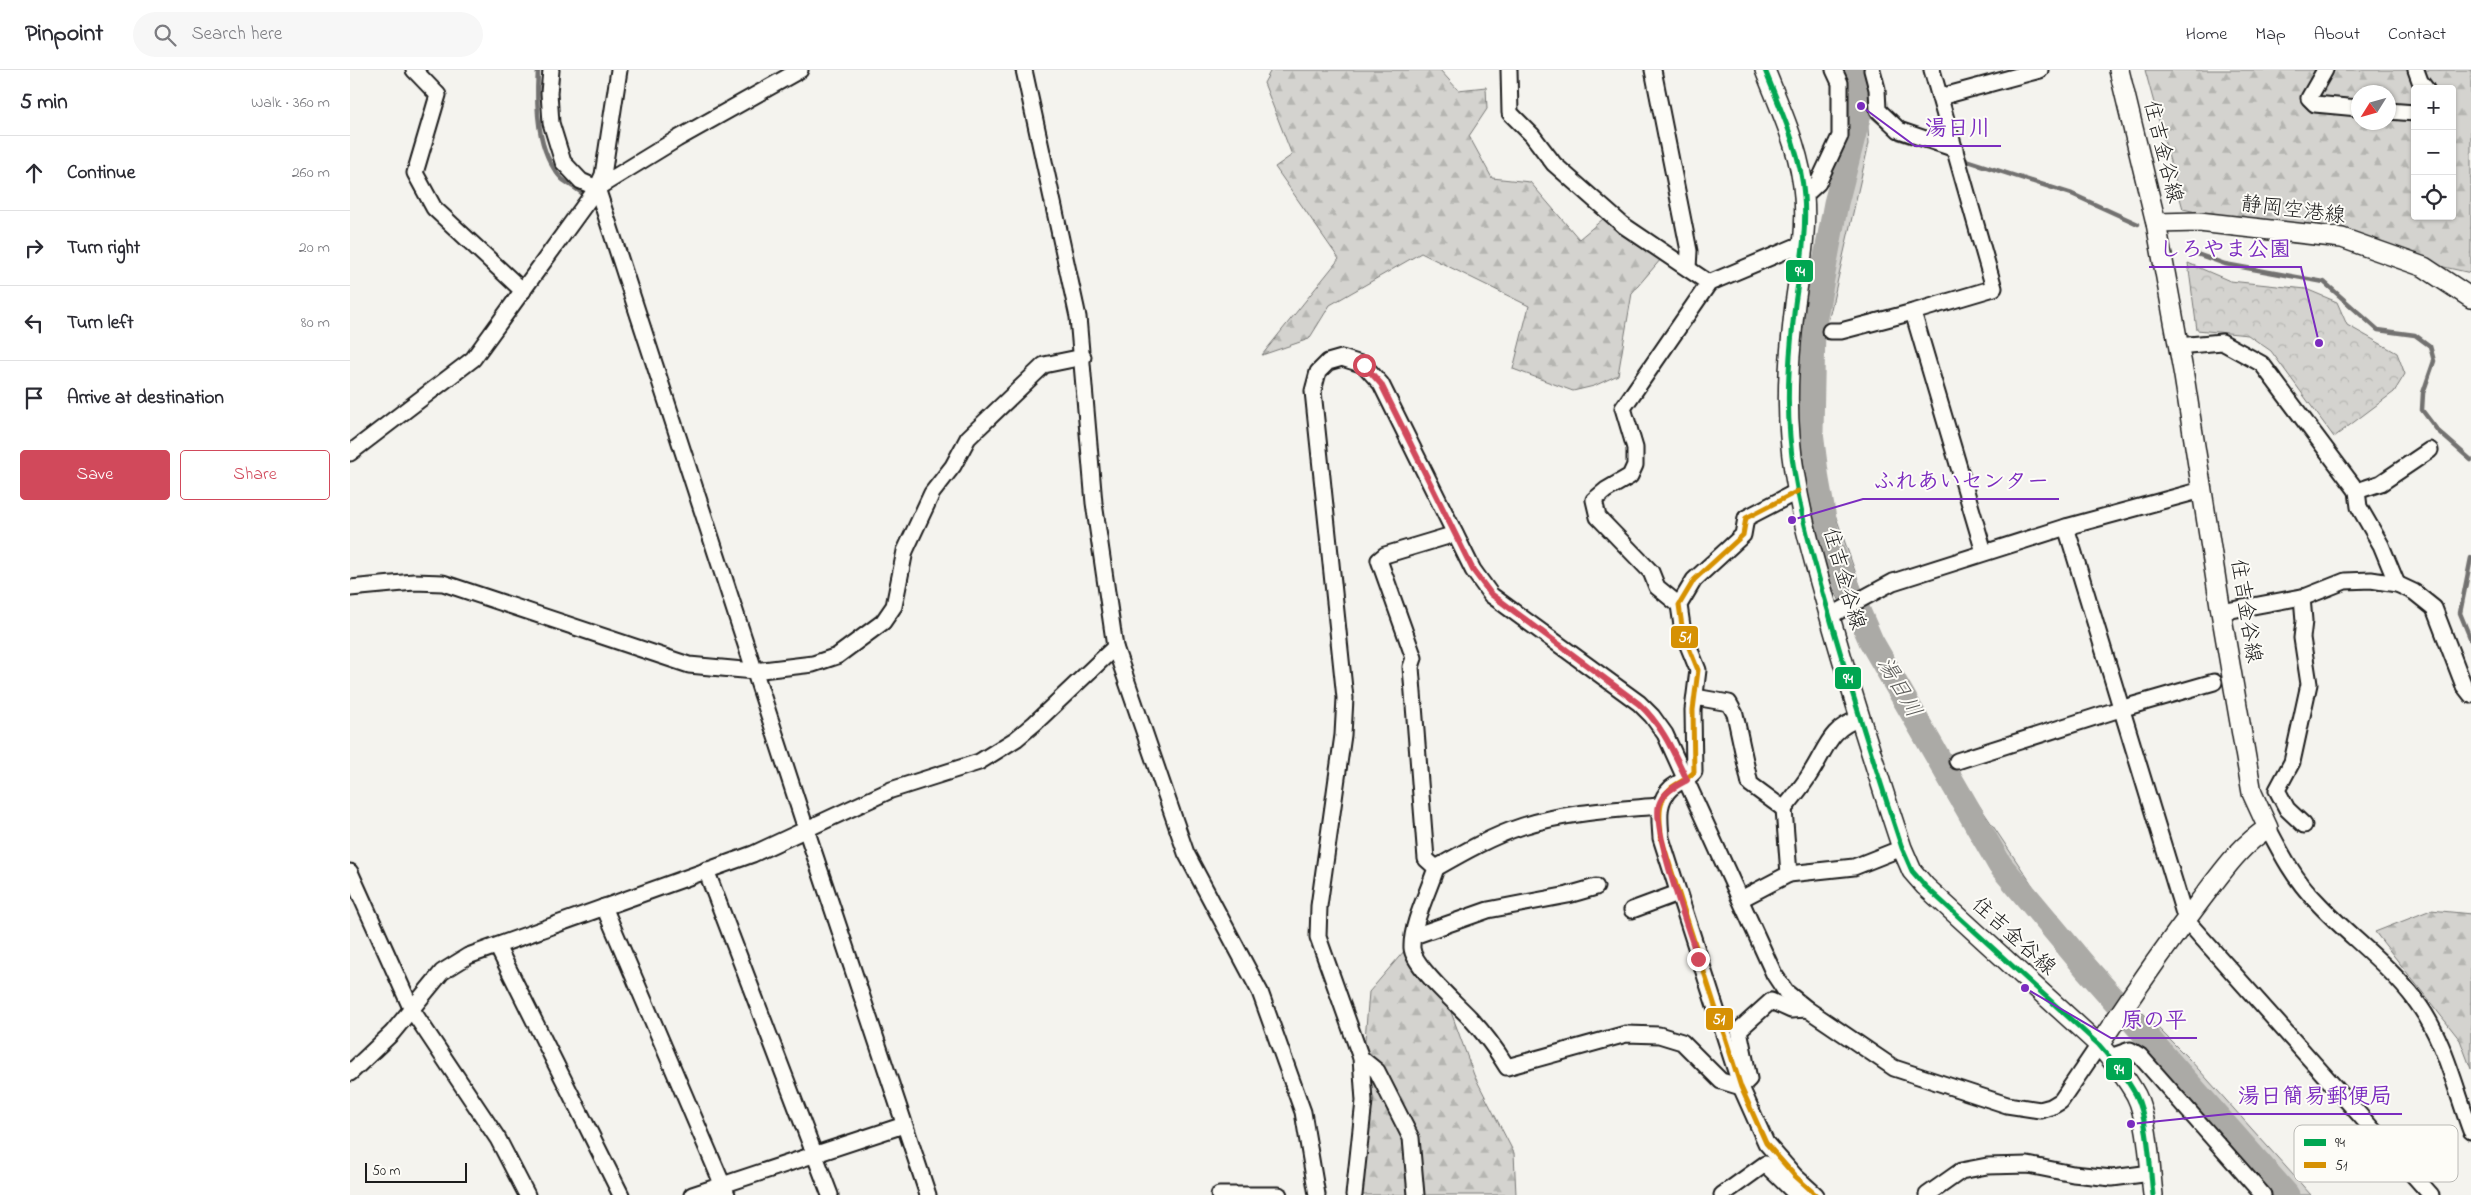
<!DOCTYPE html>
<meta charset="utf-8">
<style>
body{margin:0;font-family:"Indie Flower","Klee One",sans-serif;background:#f7f7f7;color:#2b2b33}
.controls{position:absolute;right:15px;top:15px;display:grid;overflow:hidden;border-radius:5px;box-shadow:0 1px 4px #0004}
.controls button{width:45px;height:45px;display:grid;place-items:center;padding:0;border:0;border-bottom:1px solid #e1e1e2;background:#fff;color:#2b2b33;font:25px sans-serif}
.compass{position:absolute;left:2001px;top:15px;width:45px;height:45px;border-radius:50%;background:#fff;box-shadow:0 1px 4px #0004;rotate:233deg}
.scale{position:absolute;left:15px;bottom:12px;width:102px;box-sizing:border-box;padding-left:5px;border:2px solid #1c1c1c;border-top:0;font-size:14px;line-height:18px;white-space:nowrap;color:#1c1c1c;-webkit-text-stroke:4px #fdfcf7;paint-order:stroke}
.stop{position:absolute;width:15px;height:15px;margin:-11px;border:4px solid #d1495b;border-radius:50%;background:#fff}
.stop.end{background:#d1495b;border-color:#fff;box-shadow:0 1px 5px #0008}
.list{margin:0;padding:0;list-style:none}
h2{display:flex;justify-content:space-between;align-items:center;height:65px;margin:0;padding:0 20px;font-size:21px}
h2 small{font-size:16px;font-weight:400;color:#7c7c81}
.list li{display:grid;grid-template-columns:32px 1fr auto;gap:15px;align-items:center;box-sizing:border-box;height:75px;padding:0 20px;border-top:1px solid #e1e1e2}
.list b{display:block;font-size:19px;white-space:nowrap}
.list em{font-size:16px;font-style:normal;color:#7c7c81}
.actions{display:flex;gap:10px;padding:15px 20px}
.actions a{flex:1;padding:11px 0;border:1px solid #d1495b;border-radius:5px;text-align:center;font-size:18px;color:#d1495b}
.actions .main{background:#d1495b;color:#fff}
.icon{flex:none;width:28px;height:28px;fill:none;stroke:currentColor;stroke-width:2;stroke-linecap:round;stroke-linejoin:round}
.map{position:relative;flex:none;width:2121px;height:1125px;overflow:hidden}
header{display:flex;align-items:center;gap:30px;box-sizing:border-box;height:70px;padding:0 25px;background:#fff;border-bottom:1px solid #e1e1e2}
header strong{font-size:24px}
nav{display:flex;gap:28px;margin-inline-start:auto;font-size:18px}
.search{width:350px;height:45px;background:#f7f7f7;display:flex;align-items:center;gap:12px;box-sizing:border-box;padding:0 18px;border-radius:28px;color:#7c7c81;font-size:19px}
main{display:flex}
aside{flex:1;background:#fff}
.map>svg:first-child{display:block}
.grass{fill:#d4d3cf;stroke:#787876}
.forest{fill:url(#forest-firs);stroke:#787876;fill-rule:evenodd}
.park{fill:url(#park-crowns);stroke:#787876}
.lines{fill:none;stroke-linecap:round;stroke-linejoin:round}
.stream{stroke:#72716f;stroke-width:4.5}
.river{stroke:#abaaa6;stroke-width:25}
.minor-casing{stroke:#1c1c1c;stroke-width:19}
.major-casing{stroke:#1c1c1c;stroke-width:22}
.minor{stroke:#fdfcf7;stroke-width:15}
.major{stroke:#fdfcf7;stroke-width:19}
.bus-1-casing{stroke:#fdfcf7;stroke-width:9}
.bus-2-casing{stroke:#fdfcf7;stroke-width:9}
.bus-1{stroke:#00a651;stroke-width:5}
.bus-2{stroke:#d69104;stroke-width:5}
.route{stroke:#d1495b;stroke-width:6}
.labels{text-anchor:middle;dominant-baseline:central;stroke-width:4;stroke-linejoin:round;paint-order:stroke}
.street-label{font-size:21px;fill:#1c1c1c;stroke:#fdfcf7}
.water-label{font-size:22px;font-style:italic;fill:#5c5c5a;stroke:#fdfcf7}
.key{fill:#fdfcf7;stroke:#bab9b5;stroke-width:1}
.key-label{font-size:14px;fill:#1c1c1c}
.leader{fill:none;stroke:#7b2cbf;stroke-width:2}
.callout-dot{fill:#7b2cbf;stroke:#fdfcf7;stroke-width:2}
.callout-label{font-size:22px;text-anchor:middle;font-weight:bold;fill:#7b2cbf;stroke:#fdfcf7;stroke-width:4;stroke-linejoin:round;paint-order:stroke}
.line-badge{stroke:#fdfcf7;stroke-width:2}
.badge-label{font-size:14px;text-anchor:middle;font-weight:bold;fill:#fff}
</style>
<header>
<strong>Pinpoint</strong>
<div class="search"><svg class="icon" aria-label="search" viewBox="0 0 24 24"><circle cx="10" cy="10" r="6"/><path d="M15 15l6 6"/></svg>Search here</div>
<nav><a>Home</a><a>Map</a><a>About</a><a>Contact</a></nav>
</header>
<main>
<aside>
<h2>5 min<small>Walk · 360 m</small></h2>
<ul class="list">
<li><svg class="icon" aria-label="ahead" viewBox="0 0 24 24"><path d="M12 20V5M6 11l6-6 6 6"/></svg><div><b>Continue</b></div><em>260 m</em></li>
<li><svg class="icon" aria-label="right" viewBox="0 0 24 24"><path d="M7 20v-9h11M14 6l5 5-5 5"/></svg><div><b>Turn right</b></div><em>20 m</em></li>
<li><svg class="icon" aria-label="left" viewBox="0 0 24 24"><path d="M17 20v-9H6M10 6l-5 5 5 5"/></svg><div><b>Turn left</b></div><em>80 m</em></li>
<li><svg class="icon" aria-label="arrive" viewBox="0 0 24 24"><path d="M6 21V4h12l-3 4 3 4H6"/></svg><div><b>Arrive at destination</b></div></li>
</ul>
<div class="actions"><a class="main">Save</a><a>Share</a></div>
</aside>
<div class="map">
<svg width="2121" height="1125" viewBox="0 0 2121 1125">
<defs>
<pattern id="forest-firs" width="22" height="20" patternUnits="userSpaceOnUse" patternTransform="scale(1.25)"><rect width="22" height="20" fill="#d4d3cf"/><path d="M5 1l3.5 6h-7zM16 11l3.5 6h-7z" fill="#b5b5b1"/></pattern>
<pattern id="park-crowns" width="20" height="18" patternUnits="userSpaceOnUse" patternTransform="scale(1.25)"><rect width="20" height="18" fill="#d4d3cf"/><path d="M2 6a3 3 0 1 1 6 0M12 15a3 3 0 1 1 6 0" fill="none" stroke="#b5b5b1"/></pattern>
</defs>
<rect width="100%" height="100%" fill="#f4f3ee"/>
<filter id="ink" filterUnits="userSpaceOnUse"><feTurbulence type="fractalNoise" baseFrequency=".02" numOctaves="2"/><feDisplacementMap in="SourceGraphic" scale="10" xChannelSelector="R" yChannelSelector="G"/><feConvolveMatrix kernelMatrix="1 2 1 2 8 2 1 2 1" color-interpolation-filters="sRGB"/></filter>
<g filter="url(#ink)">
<polygon class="grass" points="1493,0 1514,0 1519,73 1474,270 1470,353 1479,427 1519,541 1557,617 1625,729 1689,825 1772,922 1841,991 1961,1125 1918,1125 1867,1062 1789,974 1748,922 1706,879 1645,805 1507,566 1470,491 1452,416 1443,332 1459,228 1498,66 1496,4"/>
<g class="forest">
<polygon points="921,0 1090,0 1108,20 1136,17 1137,39 1119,66 1142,108 1180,112 1229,169 1253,149 1311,189 1282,223 1268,305 1244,316 1223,321 1163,299 1179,236 1071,183 980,235 959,269 912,285 989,189 925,97 942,85 914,13"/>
<path d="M1795,0H2121V203L1833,139ZM2065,19H2102V146H2065ZM2008,22H2038V52H2008Z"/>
<polygon points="2081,840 2121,844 2121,999 2110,970 2025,862"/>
<polygon points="1055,880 1101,942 1124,1005 1164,1083 1166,1125 1002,1125 1019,922"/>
</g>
<polygon class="park" points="1838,193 1880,211 1956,219 1987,232 1997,255 2047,283 2055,304 2044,322 1984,367 1921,281 1898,265 1847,260"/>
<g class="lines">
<g class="stream">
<path d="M188,0C186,35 186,82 212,109C218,114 226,118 232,123"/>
<polyline points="1511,36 1534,56"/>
<polyline points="1544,64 1548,68 1576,77"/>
<polyline points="1612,89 1722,124 1788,154"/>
<polyline points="1847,184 1875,194 1974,212 2028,260 2065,265 2080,276 2084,291 2073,323 2072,340 2088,361 2121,390"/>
<polyline points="2121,488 2110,543 2121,570"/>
</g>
<polyline class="river" points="1505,0 1511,36 1486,133 1463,257 1461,363 1467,410 1478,471 1521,571 1650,795 1737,899 1937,1125"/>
<g class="minor-casing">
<g id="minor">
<polyline points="64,0 88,25 65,103 84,138 173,221"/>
<polyline points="201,0 199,23 201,53 213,92 231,111 247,118 456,759 578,1125"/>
<polyline points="674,0 728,247 744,433 765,577 836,783 910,922 953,1042 967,1125"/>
<polyline points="1159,0 1160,43 1182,65 1204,94 1273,155 1359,213"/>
<polyline points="1303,0 1339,181 1338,198"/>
<polyline points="1522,0 1527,19 1528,40 1549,60 1605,79"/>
<polyline points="1582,0 1644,218 1563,242 1634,482"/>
<polyline points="1975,0 1959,28 1965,34 2008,38"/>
<polyline points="2066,0 2070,11 2076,19"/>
<polyline points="1590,27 1690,0"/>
<polyline points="2038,41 2065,43"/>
<polyline points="247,118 327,69 450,0"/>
<polyline points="1454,126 1468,113 1490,66 1490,13 1484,0"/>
<polyline points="1480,261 1491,261 1563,242"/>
<polyline points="1828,276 1872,272 1912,294 2007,421 2031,413 2080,380"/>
<polyline points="0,383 123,289 247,118 253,105 269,0"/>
<path d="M1448,421L1396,448L1393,465L1344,510L1329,535L1333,563L1348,600L1343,640L1344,702C1337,710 1328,712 1321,718C1306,732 1310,750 1311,768L1391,1017L1416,1073L1445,1106L1466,1125"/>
<polyline points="2007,421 2009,437 2031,475 2047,514"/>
<polyline points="1716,457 1836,850 2081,1125"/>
<path d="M1105,464L1035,485L1029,490L1064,588L1061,597L1076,789L1086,798C1079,820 1061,855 1062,878C1063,896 1107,934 1120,948C1134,963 1146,979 1157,997L1276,964L1309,965L1332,972L1371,1011L1391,1017"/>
<polyline points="0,518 64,512 93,513 339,595 404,601 463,594 487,586 533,552 544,536 555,481 582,423 603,396 618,368 694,295 733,287"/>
<polyline points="1952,527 1954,551 1952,568 1959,614 1942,692 1927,720 1937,739 1954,755"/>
<polyline points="1329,535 1307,517 1301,502 1248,447 1244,430 1256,420 1280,406 1285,395 1285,378 1273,338 1359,213 1454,173"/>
<polyline points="1871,542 1957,526 1995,511 2021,510 2047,514 2064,522 2084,538 2114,616 2121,625"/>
<polyline points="1480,546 1543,512 1716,457 1852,420"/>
<path d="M1345,627L1379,633L1385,644L1400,714L1434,739C1442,728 1453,716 1460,704C1477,678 1479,658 1511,648"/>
<polyline points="1607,691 1770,639 1864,612"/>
<path d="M1918,758C1931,783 1945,810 1966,831C1998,866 2037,892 2066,931C2094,968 2105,1018 2121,1061"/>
<path d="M1086,798C1114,782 1142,766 1173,756C1217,742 1263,740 1309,736"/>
<polyline points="356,800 480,1125"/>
<polyline points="0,802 62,940 148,1069 177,1125"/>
<polyline points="1439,804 1504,797 1552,778"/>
<polyline points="1391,829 1439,804 1434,739"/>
<polyline points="254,837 377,1125"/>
<polyline points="1282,840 1328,823"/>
<polyline points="1064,866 1138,840 1218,825 1246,817"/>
<polyline points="147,876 271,1125"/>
<polyline points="1760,987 1780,980 1790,986 1913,1125"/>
<polyline points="1011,988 1027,1001 1061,1068 1066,1125"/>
<polyline points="0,1003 42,963 92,902 118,886 403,784 541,720 629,692 666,669 685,653 765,577"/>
<polyline points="1391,1017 1399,1009 1389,960 1421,931 1441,940 1457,939"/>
<polyline points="342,1125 554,1055"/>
<polyline points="869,1125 929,1125"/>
<polyline points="1004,1125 1014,1031 1011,988 968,867 969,836 993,665 995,628 963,321 968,302 978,292 992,288 1014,295 1031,314 1123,500 1141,525 1289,633 1302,646 1315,664 1424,904 1436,922 1457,939 1544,998 1657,1035 1690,1040 1701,1037 1711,1031 1749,975"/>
<polyline points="1372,1125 1415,1094 1447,1125"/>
<polyline points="1577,1125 1611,1101 1637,1096 1678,1095 1723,1104 1762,1108 1801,1103"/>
</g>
</g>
<g class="major-casing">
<g id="major">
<path d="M1415,0C1431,41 1451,82 1454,126C1457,163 1450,198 1445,234C1440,278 1436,322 1440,367C1445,430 1464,490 1481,551C1503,627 1527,703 1552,778L1562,801L1575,816L1749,975C1763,991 1776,1007 1786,1025C1798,1048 1800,1098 1803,1125"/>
<polyline points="1806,153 1849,152 1992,168 2074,197 2121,228"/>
<path d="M1749,975C1781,926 1815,877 1850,831C1871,804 1889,776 1918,758L1902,723L1871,542L1834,306L1806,153L1769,0"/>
</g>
</g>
<use href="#minor" class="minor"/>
<use href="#major" class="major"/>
<g class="bus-1-casing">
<path id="bus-1" d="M1415,0C1431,41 1451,82 1454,126C1457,163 1450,198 1445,234C1440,278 1436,322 1440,367C1445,430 1464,490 1481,551C1503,627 1527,703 1552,778L1562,801L1575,816L1749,975C1763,991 1776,1007 1786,1025C1798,1048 1800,1098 1803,1125"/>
</g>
<g class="bus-2-casing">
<path id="bus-2" d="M1448,421L1396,448L1393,465L1344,510L1329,535L1333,563L1348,600L1343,640L1344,702C1337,710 1328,712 1321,718C1306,732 1310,750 1311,768L1391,1017L1416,1073L1445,1106L1466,1125"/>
</g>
<use href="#bus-1" class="bus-1"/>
<use href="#bus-2" class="bus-2"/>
</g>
</g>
<g class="lines" filter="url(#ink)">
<path class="route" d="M1014,295L1031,314L1123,500L1141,524L1289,634C1312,655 1323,681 1337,710C1326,716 1313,722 1309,735C1302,759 1339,860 1348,889"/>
</g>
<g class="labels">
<g class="street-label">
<text transform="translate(1812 82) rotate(76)">住吉金谷線</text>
<text transform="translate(1943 141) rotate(7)">静岡空港線</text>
<text transform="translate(1493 509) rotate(74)">住吉金谷線</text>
<text transform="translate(1895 541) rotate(81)">住吉金谷線</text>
<text transform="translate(1663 867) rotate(42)">住吉金谷線</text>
</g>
<g class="water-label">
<text transform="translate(1548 618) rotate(60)">湯日川</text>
</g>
</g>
<rect x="1944" y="1055" width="164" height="57" rx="8" class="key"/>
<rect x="1954" y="1069" width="22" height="7" fill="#00a651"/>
<rect x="1954" y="1092" width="22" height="6" fill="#d69104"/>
<g class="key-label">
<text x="1985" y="1077">94</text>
<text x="1985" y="1100">51</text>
</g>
<path class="leader" d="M1511 36L1565 76H1651M1969 273L1951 197H1799M1442 450L1513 429H1709M1675 918L1761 968H1847M1781 1054L1878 1044H2052"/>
<g class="callout-dot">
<circle cx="1511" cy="36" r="5"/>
<circle cx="1969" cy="273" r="5"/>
<circle cx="1442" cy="450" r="5"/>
<circle cx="1675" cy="918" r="5"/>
<circle cx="1781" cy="1054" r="5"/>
</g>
<g class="callout-label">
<text x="1608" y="65">湯日川</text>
<text x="1875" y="186">しろやま公園</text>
<text x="1611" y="418">ふれあいセンター</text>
<text x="1804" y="957">原の平</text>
<text x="1965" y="1033">湯日簡易郵便局</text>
</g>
<g class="line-badge">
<rect x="1435" y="189" width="29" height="24" rx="5" fill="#00a651"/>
<rect x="1320" y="555" width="29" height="24" rx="5" fill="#d69104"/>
<rect x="1484" y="596" width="28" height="24" rx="5" fill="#00a651"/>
<rect x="1355" y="937" width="29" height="24" rx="5" fill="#d69104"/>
<rect x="1755" y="987" width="28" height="24" rx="5" fill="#00a651"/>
</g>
<g class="badge-label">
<text x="1450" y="206">94</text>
<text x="1335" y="572">51</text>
<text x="1498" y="613">94</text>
<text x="1369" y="954">51</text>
<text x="1769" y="1004">94</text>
</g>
</svg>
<div class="controls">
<button>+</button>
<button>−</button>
<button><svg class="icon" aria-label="locate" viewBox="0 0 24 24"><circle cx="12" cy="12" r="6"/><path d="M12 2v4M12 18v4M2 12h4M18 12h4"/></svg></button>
</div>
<svg class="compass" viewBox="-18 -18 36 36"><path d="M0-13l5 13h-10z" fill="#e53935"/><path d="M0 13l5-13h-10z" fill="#7c7c81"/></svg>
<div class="scale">50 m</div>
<div class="stop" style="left:1014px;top:295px"></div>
<div class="stop end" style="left:1348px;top:889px"></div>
</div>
</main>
